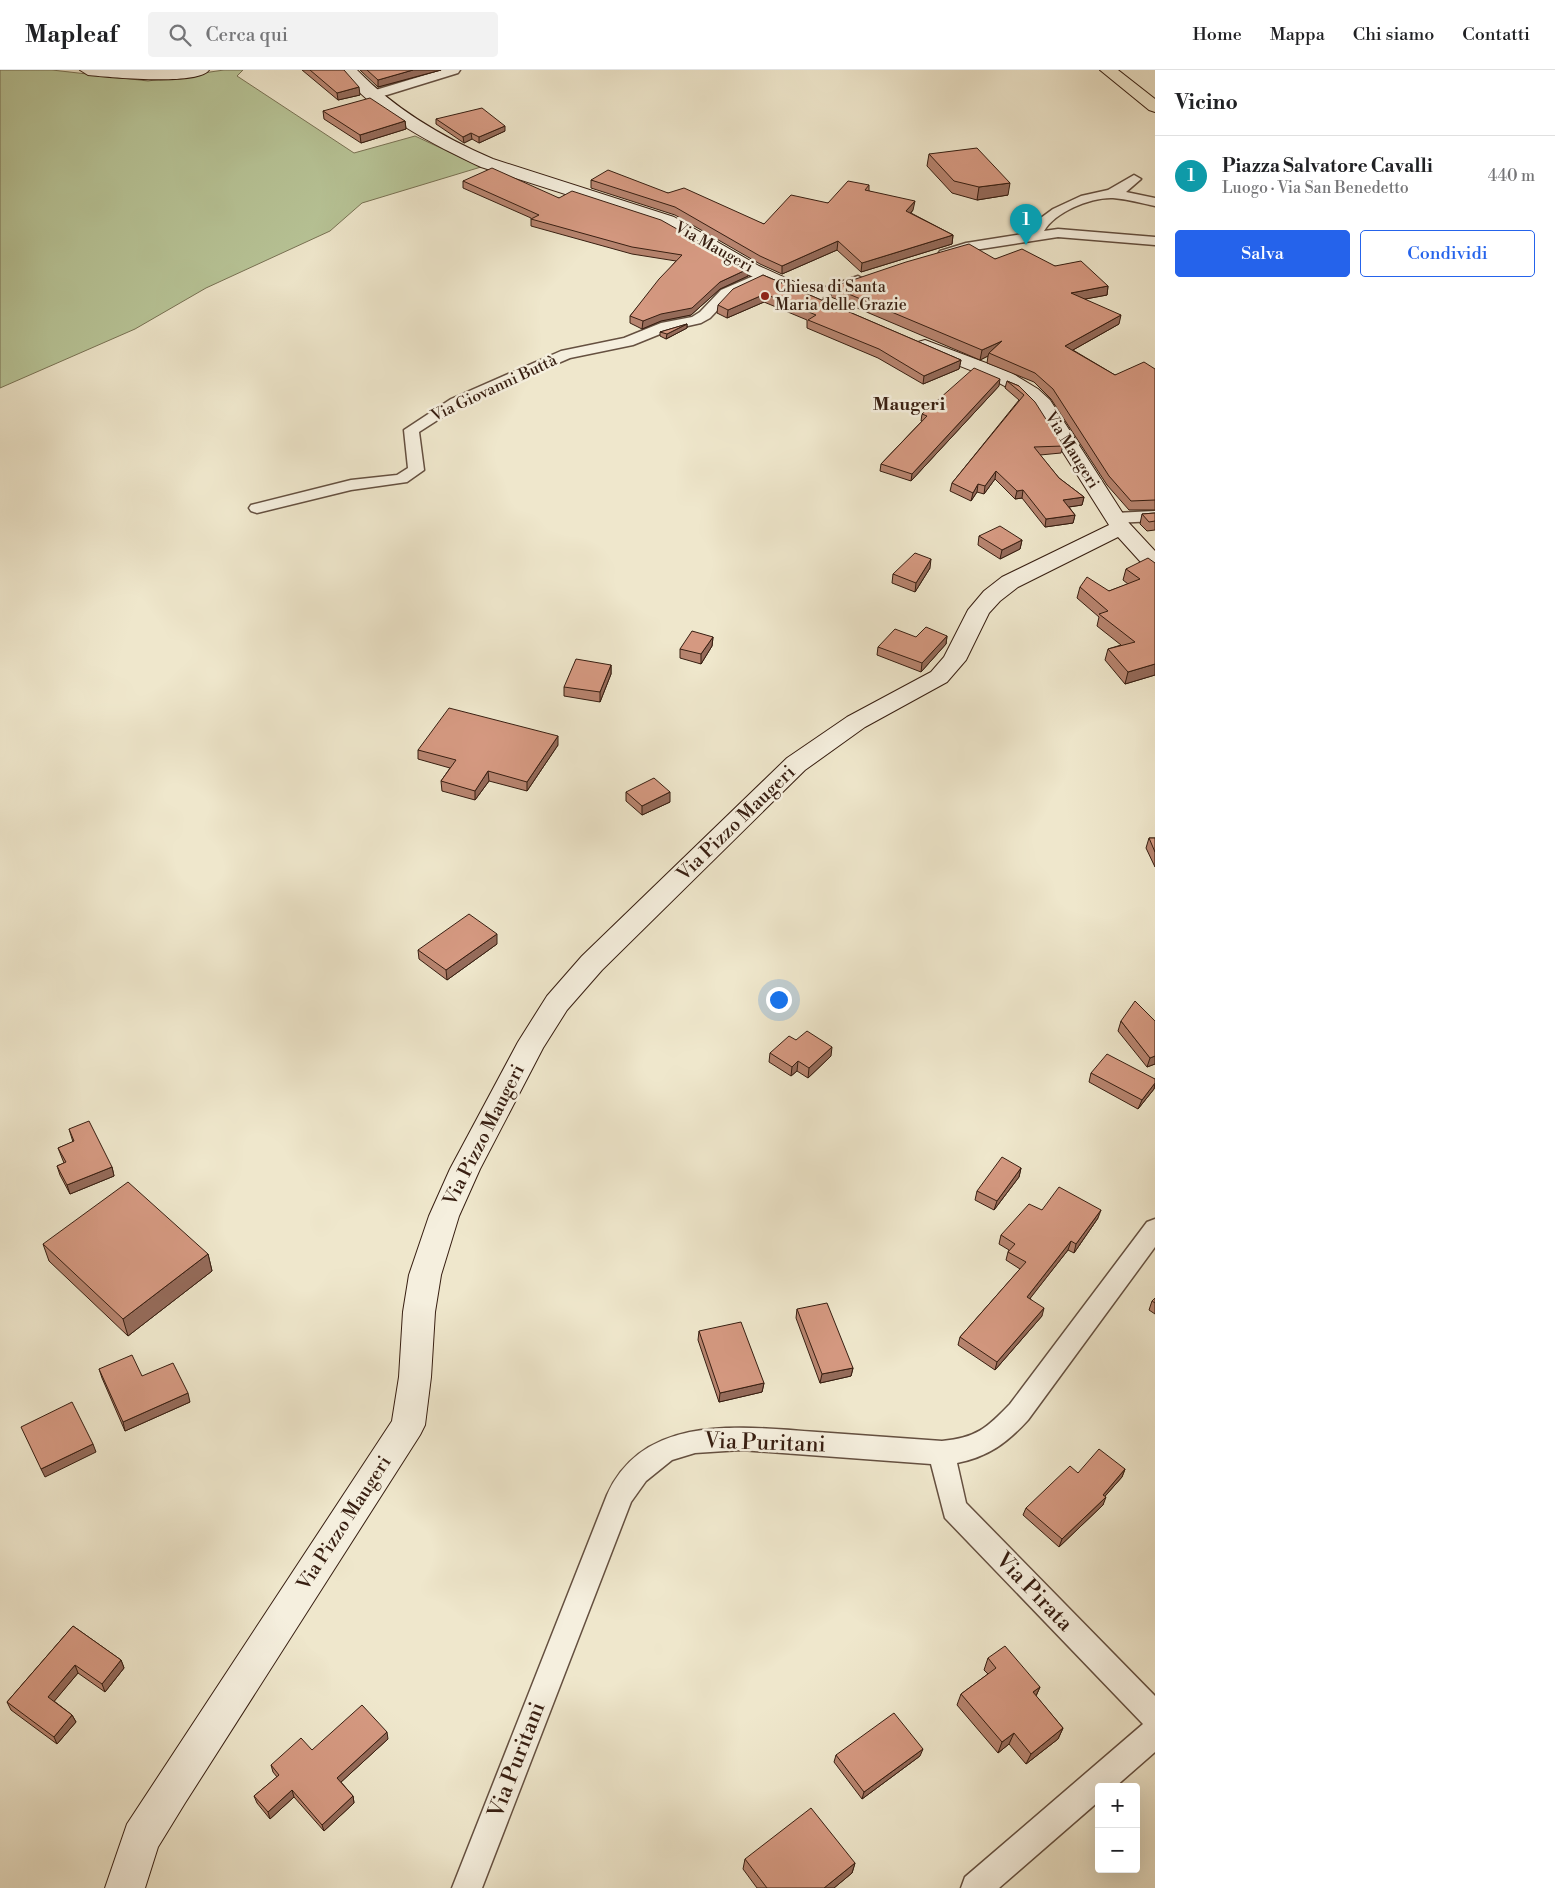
<!DOCTYPE html>
<html lang="it">
<meta charset="utf-8">
<style>
body{margin:0;font-family:"Libre Bodoni",serif;background:#f2f2f2;color:#202124}
.controls{position:absolute;right:15px;bottom:15px;display:grid;overflow:hidden;border-radius:5px;box-shadow:0 5px 20px #0002}
.controls button{width:45px;height:45px;display:grid;place-items:center;padding:0;border:0;border-bottom:1px solid #e0e0e0;background:#fff;color:#202124;font:25px sans-serif}
.you{position:absolute;left:778px;top:929px;width:18px;height:18px;margin:-12px;border:4px solid #fff;border-radius:50%;background:#1a73e8;box-shadow:0 0 0 8px #1a73e833}
.badge{display:grid;place-items:center;width:32px;height:32px;border-radius:50%;background:#2563eb;color:#fff;font-size:16px;font-weight:700}
.pin{position:absolute;translate:-50% -41px;filter:drop-shadow(0 1px 2px #0008)}
.pin::after{content:'';position:absolute;top:26px;width:18px;height:15px;background:inherit;clip-path:polygon(0 0,100% 0,50% 100%)}
.list{margin:0;padding:0;list-style:none}
h2{display:flex;justify-content:space-between;align-items:center;height:65px;margin:0;padding:0 20px;font-size:21px}
h2 small{font-size:16px;font-weight:400;color:#757577}
.list li{display:grid;grid-template-columns:32px 1fr auto;gap:15px;align-items:center;box-sizing:border-box;height:80px;padding:0 20px;border-top:1px solid #e0e0e0}
.list b{display:block;font-size:19px;white-space:nowrap}
.list p{margin:0;font-size:16px;white-space:nowrap;color:#757577}
.list em{font-size:16px;font-style:normal;color:#757577}
.actions{display:flex;gap:10px;padding:15px 20px}
.actions a{flex:1;padding:11px 0;border:1px solid #2563eb;border-radius:5px;text-align:center;font-size:18px;color:#2563eb}
.actions .main{background:#2563eb;color:#fff}
.icon{flex:none;width:28px;height:28px;fill:none;stroke:currentColor;stroke-width:2;stroke-linecap:round;stroke-linejoin:round}
.map{position:relative;flex:none;width:1155px;height:1818px;overflow:hidden}
header{display:flex;align-items:center;gap:30px;box-sizing:border-box;height:70px;padding:0 25px;background:#fff;border-bottom:1px solid #e0e0e0}
header strong{font-size:24px}
nav{display:flex;gap:28px;margin-inline-start:auto;font-size:18px}
.search{width:350px;height:45px;background:#f2f2f2;display:flex;align-items:center;gap:12px;box-sizing:border-box;padding:0 18px;border-radius:5px;color:#757577;font-size:19px}
main{display:flex}
aside{flex:1;background:#fff}
.map>svg:first-child{display:block}
.green{fill:#b8c598;stroke:#787254}
.lines{fill:none;stroke-linecap:round;stroke-linejoin:round}
.street-casing{stroke:#655040;stroke-width:3}
.secondary-casing{stroke:#371e11;stroke-width:2}
.highway-casing{stroke:#371e11;stroke-width:2}
.street{fill:#f5efde;fill-rule:evenodd}
.secondary{fill:#f5efde;fill-rule:evenodd}
.highway{fill:#efe7cc;fill-rule:evenodd}
.wall{fill:#b7846f;stroke:#371e11}
.shaded-wall{fill:#956b5a;stroke:#371e11}
.building{fill:#d59981;stroke:#371e11}
.poi-dot{fill:#8f2418;stroke:#f5efde;stroke-width:2}
.labels{text-anchor:middle;dominant-baseline:central;stroke-width:5;stroke-linejoin:round;paint-order:stroke}
.far-street-label{font-size:16px;fill:#371e11;stroke:#f5efde}
.far-poi-label{font-size:16px;fill:#371e11;stroke:#f5efde;text-anchor:start}
.far-quarter-label{font-size:18px;font-weight:bold;fill:#371e11;stroke:#f5efde}
.street-label{font-size:19px;fill:#371e11;stroke:#f5efde}
.near-street-label{font-size:22px;fill:#371e11;stroke:#f5efde}
</style>
<header>
<strong>Mapleaf</strong>
<div class="search"><svg class="icon" aria-label="search" viewBox="0 0 24 24"><circle cx="10" cy="10" r="6"/><path d="M15 15l6 6"/></svg>Cerca qui</div>
<nav><a>Home</a><a>Mappa</a><a>Chi siamo</a><a>Contatti</a></nav>
</header>
<main>
<div class="map">
<svg width="1155" height="1818" viewBox="0 0 1155 1818">
<rect width="100%" height="100%" fill="#efe7cc"/>
<filter id="stains"><feTurbulence type="fractalNoise" baseFrequency=".004" numOctaves="4"/><feColorMatrix values="0 0 0 0 .2 0 0 0 0 .09 0 0 0 0 .02 0 0 0 .5 -.17"/></filter>
<radialGradient id="worn" r=".72"><stop offset=".6" stop-color="#630" stop-opacity="0"/><stop offset="1" stop-color="#630" stop-opacity=".3"/></radialGradient>
<polygon class="green" points="0,0 52,0 148,11 224,0 243,0 237,6 354,83 415,66 481,97 362,133 330,161 206,218 135,259 0,318"/>
<g class="lines">
<g class="street-casing">
<g id="street">
<polygon points="442,0 460,0 458,3 377,28 369,28 367,25 369,22"/>
<path d="M1134,105L1141,109L1126,122L1155,128V136C1141,133 1127,129 1113,128C1091,127 1055,142 1044,161L1058,159L1155,167V175L1058,167L968,181L945,188L938,184L940,181L966,173L1029,163L1038,150L1053,139L1081,126L1108,120Z"/>
<polygon points="758,204 763,205 765,208 763,211 731,226 710,248 701,253 670,260 633,275 570,288 461,335 419,362 424,400 407,412 351,420 257,443 251,441 249,438 251,435 351,410 397,405 408,398 404,360 451,329 561,281 624,268 661,253 692,247 700,242 721,220"/>
<polygon points="858,206 865,210 863,213 811,231 804,227 806,224"/>
<polygon points="1155,441 1155,451 1115,453 1109,452 1107,448 1109,444 1115,443"/>
<path d="M1155,1149V1177L1028,1350C1007,1373 988,1387 957,1393L966,1433L1155,1626V1682L1115,1717H1099V1731L999,1818H961L965,1807L1143,1654L945,1448L931,1394L741,1380L695,1383L672,1390L646,1411L631,1432L482,1818H452L607,1425C644,1342 743,1357 817,1362C858,1365 900,1368 942,1371C976,1368 987,1358 1010,1334L1147,1152Z"/>
</g>
</g>
<g class="secondary-casing">
<g id="secondary">
<path d="M80,0H209C198,16 108,7 88,5Z"/>
<path d="M340,0H357C396,40 442,67 493,89L674,147L759,196L821,224L823,228L821,232H807L747,204L662,155L481,97C436,76 369,42 340,0Z"/>
<path d="M925,270L1010,302L1038,319L1050,330L1129,453L1155,481V501L1147,499L1118,467L1018,517L1000,531L989,543L966,590L947,612L865,657L805,700L602,900L567,940L543,978L480,1099L459,1146L441,1205L435,1242L431,1307L425,1355L420,1365L185,1733L158,1777L145,1818H105L127,1754L392,1351L399,1307L403,1242L409,1205L429,1146L450,1099L518,972L547,926L582,886L787,688L847,647L931,602L944,587L968,540L984,521L1002,507L1109,455L1035,338C1002,307 959,297 918,280L915,276L918,272Z"/>
</g>
</g>
<g class="highway-casing">
<polygon id="highway" points="1100,0 1118,0 1155,29 1155,42 1149,40"/>
</g>
<use href="#street" class="street"/>
<use href="#secondary" class="secondary"/>
<use href="#highway" class="highway"/>
</g>
<g class="wall">
<polygon points="302,0 344,0 360,25 338,30"/>
<polygon points="360,0 441,0 378,17"/>
<polygon points="323,41 405,51 406,59 361,73 324,49"/>
<polygon points="436,49 505,61 479,73 472,69 464,73 436,54"/>
<polygon points="929,84 1008,125 977,130 952,123 927,96"/>
<polygon points="591,110 668,123 764,154 828,133 869,115 869,121 913,140 911,143 953,165 952,174 861,202 837,180 782,204 760,194 675,145 591,118"/>
<polygon points="463,111 559,128 748,206 720,219 691,245 661,251 642,259 630,253 630,246 676,191 632,184 531,156 531,148 463,118"/>
<polygon points="995,189 1055,196 1108,216 1107,225 1085,229 1119,254 1073,280 1115,305 1155,299 1155,440 1129,440 1107,415 1051,329 1034,312 987,293 988,286 980,290 831,227 832,217"/>
<polygon points="763,205 961,290 959,299 923,314 878,288 807,258 807,250 764,232 727,248 717,243 718,235"/>
<polygon points="687,254 687,258 666,269 660,266 660,262"/>
<polygon points="1007,311 1019,316 1063,376 1061,383 1040,385 1059,408 1084,427 1082,435 1069,437 1075,445 1073,453 1045,457 1022,428 1015,429 995,409 984,424 977,422 971,431 950,421 952,413 1019,330 1005,318"/>
<polygon points="999,316 911,411 880,401 881,394 922,351 921,351 922,344"/>
<polygon points="1155,443 1155,460 1147,461 1140,454 1142,444"/>
<polygon points="979,466 1022,470 1020,479 1000,489 978,475"/>
<polygon points="1155,493 1155,605 1125,614 1105,590 1108,579 1121,575 1097,556 1099,547 1077,528 1080,517 1109,521 1128,514 1123,510 1126,499"/>
<polygon points="930,498 915,522 892,513 893,504"/>
<polygon points="947,566 946,574 921,602 877,585 878,577"/>
<polygon points="713,567 712,576 701,594 680,588 680,579"/>
<polygon points="611,595 611,604 600,632 564,626 564,617"/>
<polygon points="558,675 527,721 489,711 475,730 442,721 441,711 450,698 418,689 418,680"/>
<polygon points="626,722 670,732 642,745 626,731"/>
<polygon points="1149,768 1155,768 1155,797 1146,778"/>
<polygon points="497,874 447,910 419,889 418,880"/>
<polygon points="1121,951 1155,994 1147,997 1118,961"/>
<polygon points="796,970 831,986 808,1008 797,1001 791,1006 769,992 770,983"/>
<polygon points="1091,1003 1155,1009 1155,1017 1154,1019 1138,1039 1089,1012"/>
<polygon points="69,1059 112,1097 114,1106 70,1124 60,1105 57,1096 64,1093 58,1078 73,1072"/>
<polygon points="1021,1098 1019,1107 994,1140 975,1130 977,1121"/>
<polygon points="1042,1140 1098,1148 1074,1183 1068,1180 1030,1228 1042,1246 995,1300 958,1275 960,1267 1020,1199 1006,1190 1008,1182 1009,1180 999,1174 1001,1165"/>
<polygon points="43,1174 208,1184 212,1201 128,1266 49,1191"/>
<polygon points="1155,1228 1155,1244 1149,1240 1152,1231"/>
<polygon points="797,1239 853,1298 851,1306 820,1313 796,1248"/>
<polygon points="699,1261 764,1313 762,1322 719,1332 698,1270"/>
<polygon points="99,1299 142,1306 190,1332 125,1361 102,1308"/>
<polygon points="1125,1399 1122,1407 1105,1426 1103,1435 1059,1477 1023,1445 1026,1438 1078,1403"/>
<polygon points="73,1556 121,1590 124,1598 105,1622 78,1603 54,1631 72,1645 76,1652 57,1674 11,1640 7,1632"/>
<polygon points="988,1588 1040,1617 1036,1626 1063,1658 1058,1669 1026,1694 1009,1674 998,1683 957,1635 961,1624 988,1604 984,1600"/>
<polygon points="388,1669 341,1712 353,1726 354,1733 324,1761 294,1727 270,1749 257,1733 254,1726 277,1707 273,1702 271,1695 312,1680"/>
<polygon points="836,1685 920,1686 862,1729 834,1692"/>
<polygon points="745,1789 855,1793 852,1803 834,1818 757,1818 743,1799"/>
</g>
<g class="shaded-wall">
<polygon points="413,0 441,0 378,17 378,10"/>
<polygon points="359,17 360,25 338,30 337,23"/>
<polygon points="405,51 406,59 361,73 360,65"/>
<polygon points="505,56 505,61 479,73 479,67"/>
<polygon points="471,63 472,69 464,73 463,67"/>
<polygon points="1010,113 1008,125 977,130 979,117"/>
<polygon points="915,131 913,140 905,149 906,141"/>
<polygon points="953,165 952,174 861,202 862,193"/>
<polygon points="838,171 837,180 782,204 782,196"/>
<polygon points="748,199 748,206 720,219 691,245 661,251 642,259 643,251 720,212"/>
<polygon points="1108,216 1107,225 1069,232 1071,223"/>
<polygon points="765,224 764,232 727,248 728,240"/>
<polygon points="1121,245 1119,254 1064,285 1065,276"/>
<polygon points="687,254 687,258 666,269 667,264"/>
<polygon points="1002,271 989,283 988,286 980,290 982,280"/>
<polygon points="961,290 959,299 923,314 924,306"/>
<polygon points="1000,309 999,316 911,411 912,404"/>
<polygon points="996,401 995,409 984,424 985,416"/>
<polygon points="978,414 977,422 971,431 973,423"/>
<polygon points="1023,420 1022,428 1015,429 1017,421"/>
<polygon points="1084,427 1082,435 1062,438 1063,430"/>
<polygon points="1075,445 1073,453 1045,457 1046,449"/>
<polygon points="1022,470 1020,479 1000,489 1002,480"/>
<polygon points="931,489 930,498 915,522 916,513"/>
<polygon points="947,566 946,574 921,602 922,593"/>
<polygon points="713,567 712,576 701,594 701,584"/>
<polygon points="1155,594 1155,605 1125,614 1128,602"/>
<polygon points="611,595 611,604 600,632 600,622"/>
<polygon points="558,666 558,675 527,721 527,712"/>
<polygon points="488,701 489,711 475,730 475,721"/>
<polygon points="670,722 670,732 642,745 642,736"/>
<polygon points="497,864 497,874 447,910 446,900"/>
<polygon points="832,977 831,986 808,1008 809,998"/>
<polygon points="1155,986 1155,994 1147,997 1150,988"/>
<polygon points="798,991 797,1001 791,1006 792,997"/>
<polygon points="1155,1013 1154,1019 1138,1039 1142,1030"/>
<polygon points="112,1097 114,1106 70,1124 67,1115"/>
<polygon points="1021,1098 1019,1107 994,1140 997,1131"/>
<polygon points="1101,1140 1098,1148 1074,1183 1076,1174"/>
<polygon points="1071,1171 1068,1180 1025,1235 1027,1227"/>
<polygon points="208,1184 212,1201 128,1266 123,1249"/>
<polygon points="1044,1238 1042,1246 995,1300 997,1292"/>
<polygon points="853,1298 851,1306 820,1313 822,1304"/>
<polygon points="764,1313 762,1322 719,1332 720,1323"/>
<polygon points="188,1323 190,1332 125,1361 123,1352"/>
<polygon points="93,1374 96,1382 45,1407 41,1399"/>
<polygon points="1125,1399 1122,1407 1100,1432 1103,1425"/>
<polygon points="1106,1427 1103,1435 1059,1477 1062,1469"/>
<polygon points="121,1590 124,1598 105,1622 102,1614"/>
<polygon points="75,1595 78,1603 52,1634 48,1627"/>
<polygon points="1040,1617 1035,1628 1033,1622"/>
<polygon points="72,1645 76,1652 57,1674 54,1667"/>
<polygon points="1063,1658 1058,1669 1026,1694 1031,1684"/>
<polygon points="387,1662 388,1669 339,1714 337,1708"/>
<polygon points="1014,1663 1009,1674 998,1683 1002,1672"/>
<polygon points="923,1679 920,1686 862,1729 864,1722"/>
<polygon points="292,1720 294,1727 270,1749 268,1742"/>
<polygon points="353,1726 354,1733 324,1761 322,1755"/>
<polygon points="855,1793 852,1803 834,1818 824,1818"/>
</g>
<g class="building">
<polygon points="310,0 344,0 359,17 337,23"/>
<polygon points="367,0 413,0 378,10"/>
<polygon points="370,28 405,51 360,65 323,41"/>
<polygon points="482,38 505,56 479,67 471,63 463,67 436,49"/>
<polygon points="977,78 1010,113 979,117 954,111 929,84"/>
<polygon points="492,98 559,128 572,121 661,150 748,199 720,212 692,238 661,244 643,251 630,246 659,209 682,185 632,177 531,149 539,145 463,111"/>
<polygon points="608,100 668,123 684,118 764,154 791,125 828,133 848,111 869,115 865,120 915,131 906,141 953,165 862,193 838,171 782,196 760,186 675,137 591,110"/>
<polygon points="969,174 995,189 1022,179 1055,196 1081,191 1108,216 1071,223 1121,245 1065,276 1115,305 1144,292 1155,299 1155,430 1131,431 1109,406 1053,319 1035,303 989,283 1002,271 982,280 832,217 906,192"/>
<polygon points="763,205 961,290 924,306 879,279 808,250 816,245 765,224 728,240 718,235 733,219"/>
<polygon points="687,254 667,264 660,262"/>
<polygon points="974,298 1000,309 912,404 881,394 927,346 922,344"/>
<polygon points="1007,311 1019,316 1035,332 1063,376 1034,377 1059,408 1084,427 1063,430 1075,445 1046,449 1023,420 1017,421 996,401 985,416 978,414 973,423 952,413 1024,325"/>
<polygon points="1155,443 1155,451 1149,452 1142,444"/>
<polygon points="1000,456 1022,470 1002,480 979,466"/>
<polygon points="915,483 931,489 916,513 893,504"/>
<polygon points="1148,488 1155,493 1155,594 1128,602 1108,579 1135,572 1099,544 1108,541 1080,517 1087,507 1109,521 1140,509 1126,499"/>
<polygon points="926,557 947,566 922,593 878,577 895,559 916,567"/>
<polygon points="692,561 713,567 701,584 680,579"/>
<polygon points="576,589 611,595 600,622 564,617"/>
<polygon points="449,638 558,666 527,712 488,701 475,721 441,711 456,690 418,680"/>
<polygon points="654,708 670,722 642,736 626,722"/>
<polygon points="1149,768 1155,768 1155,782"/>
<polygon points="469,844 497,864 446,900 418,880"/>
<polygon points="1135,931 1155,951 1155,986 1150,988 1121,951"/>
<polygon points="807,961 832,977 809,998 798,991 792,997 770,983 789,966 796,970"/>
<polygon points="1107,984 1155,1009 1155,1013 1142,1030 1091,1003"/>
<polygon points="89,1051 112,1097 67,1115 57,1096 66,1092 58,1078 74,1071 69,1059"/>
<polygon points="1002,1087 1021,1098 997,1131 977,1121"/>
<polygon points="128,1112 208,1184 123,1249 43,1174"/>
<polygon points="1059,1117 1101,1140 1076,1174 1071,1171 1027,1227 1044,1238 997,1292 960,1267 1026,1192 1008,1182 1015,1174 1001,1165 1029,1134 1042,1140"/>
<polygon points="1155,1228 1155,1233 1152,1231"/>
<polygon points="827,1233 853,1298 822,1304 797,1239"/>
<polygon points="741,1252 764,1313 720,1323 699,1261"/>
<polygon points="132,1285 142,1306 173,1293 188,1323 123,1352 99,1299"/>
<polygon points="72,1332 93,1374 41,1399 21,1357"/>
<polygon points="1099,1379 1125,1399 1103,1425 1106,1427 1062,1469 1026,1438 1070,1396 1078,1403"/>
<polygon points="73,1556 121,1590 102,1614 75,1595 48,1627 72,1645 54,1667 7,1632"/>
<polygon points="1005,1576 1040,1617 1033,1622 1063,1658 1031,1684 1014,1663 1002,1672 961,1624 996,1598 988,1588"/>
<polygon points="362,1635 387,1662 337,1708 353,1726 322,1755 292,1720 268,1742 254,1726 279,1705 271,1695 301,1668 312,1680"/>
<polygon points="894,1643 923,1679 864,1722 836,1685"/>
<polygon points="811,1738 855,1793 824,1818 767,1818 745,1789"/>
</g>
<circle class="poi-dot" cx="765" cy="226" r="5"/>
<g class="labels">
<g class="far-street-label">
<text transform="translate(714 177) rotate(29)">Via Maugeri</text>
<text transform="translate(494 318) rotate(-25)">Via Giovanni Buttà</text>
<text transform="translate(1072 380) rotate(58)">Via Maugeri</text>
</g>
<g class="far-poi-label">
<text x="775" y="217">Chiesa di Santa<tspan x="775" dy="18">Maria delle Grazie</tspan></text>
</g>
<g class="far-quarter-label">
<text x="909" y="334">Maugeri</text>
</g>
<g class="street-label">
<text transform="translate(736 753) rotate(-44)">Via Pizzo Maugeri</text>
<text transform="translate(484 1065) rotate(-63)">Via Pizzo Maugeri</text>
<text transform="translate(344 1453) rotate(-57)">Via Pizzo Maugeri</text>
</g>
<g class="near-street-label">
<text transform="translate(765 1373) rotate(2)">Via Puritani</text>
<text transform="translate(1034 1522) rotate(46)">Via Pirata</text>
<text transform="translate(517 1690) rotate(-69)">Via Puritani</text>
</g>
</g>
<rect width="100%" height="100%" filter="url(#stains)"/>
<rect width="100%" height="100%" fill="url(#worn)"/>
</svg>
<div class="controls">
<button>+</button>
<button>−</button>
</div>
<div class="you"></div>
<div class="pin badge" style="left:1026px;top:175px;background:#0f9aa8">1</div>
</div>
<aside>
<h2>Vicino<small></small></h2>
<ul class="list">
<li><span class="badge" style="background:#0f9aa8">1</span><div><b>Piazza Salvatore Cavalli</b><p>Luogo · Via San Benedetto</p></div><em>440 m</em></li>
</ul>
<div class="actions"><a class="main">Salva</a><a>Condividi</a></div>
</aside>
</main>
